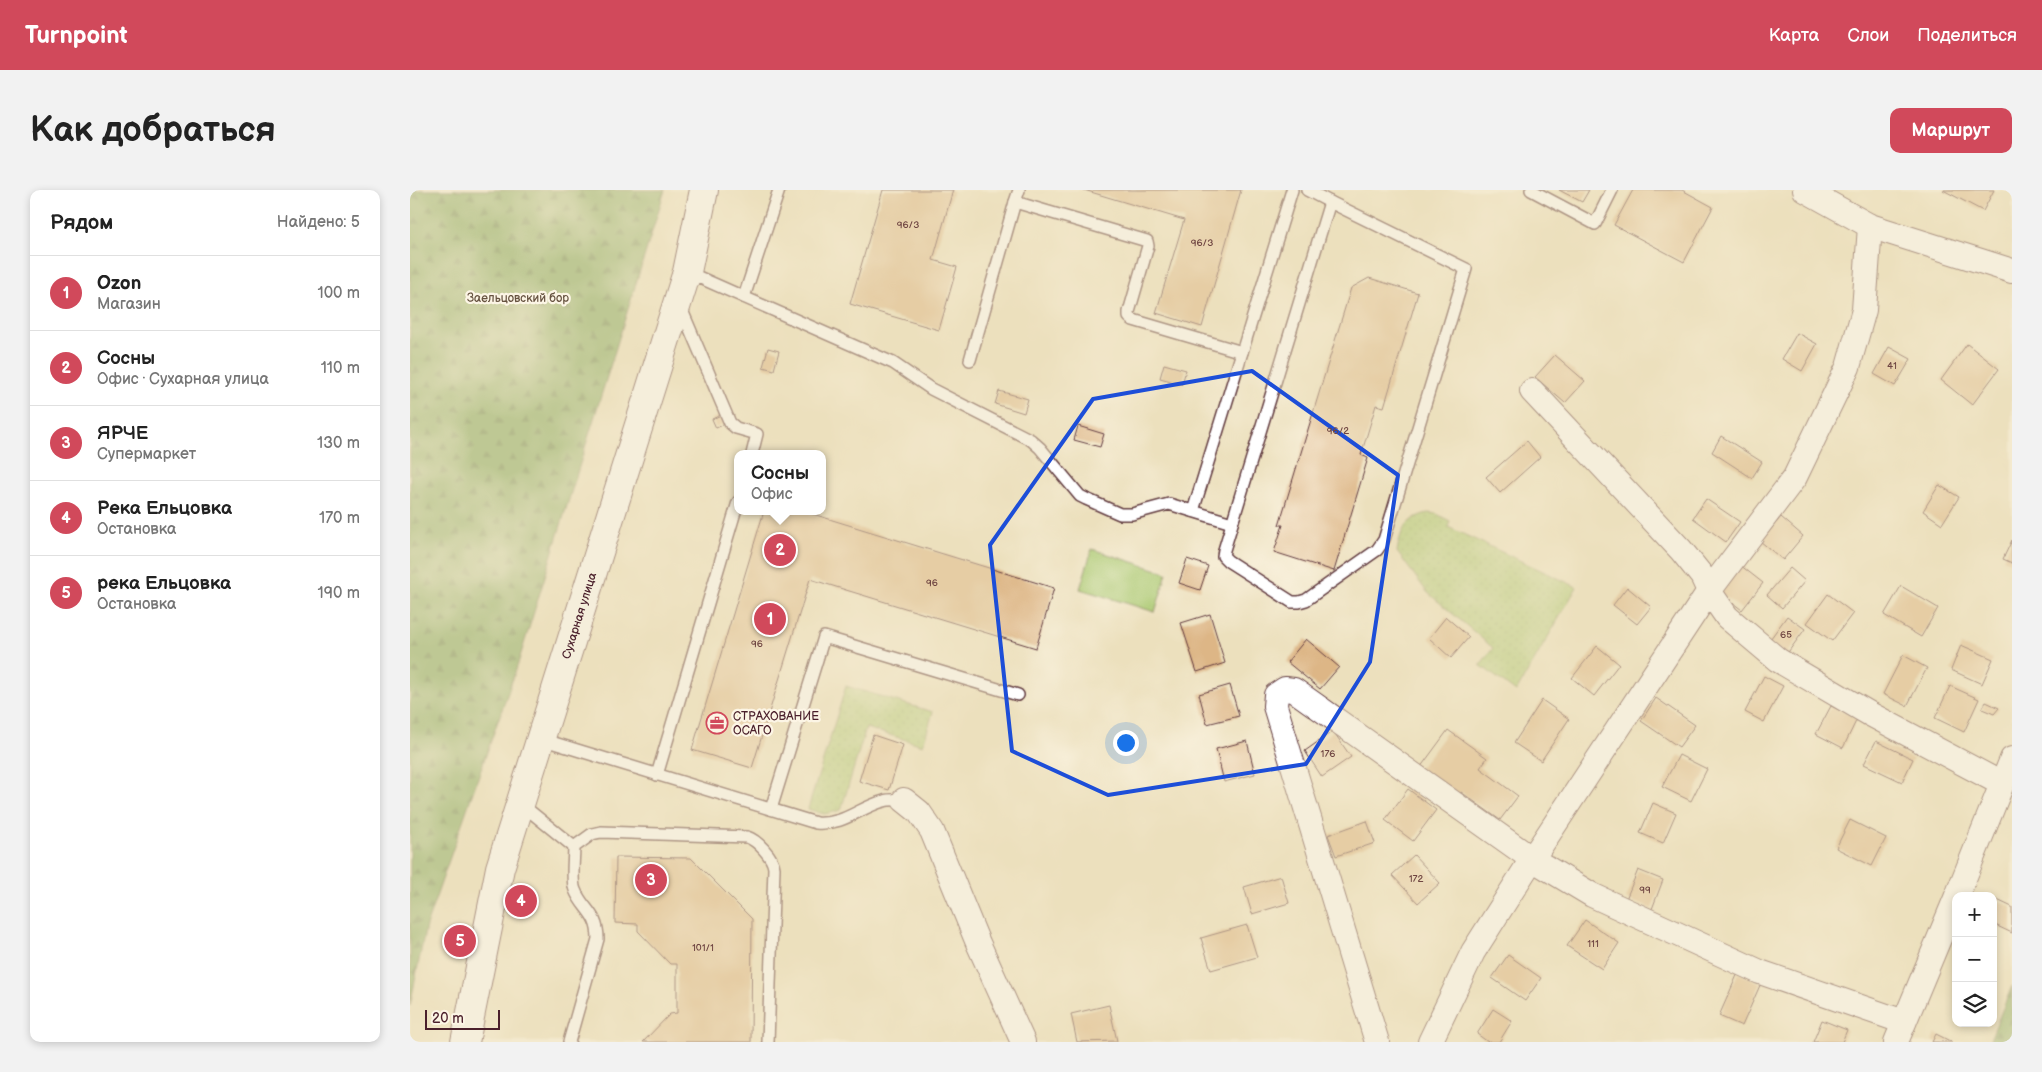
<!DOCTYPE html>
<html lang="ru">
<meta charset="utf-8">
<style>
body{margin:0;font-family:"Balsamiq Sans",sans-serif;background:#f2f2f2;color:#222}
.controls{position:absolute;right:15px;bottom:15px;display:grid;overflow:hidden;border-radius:10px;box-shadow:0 2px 8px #0003}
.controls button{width:45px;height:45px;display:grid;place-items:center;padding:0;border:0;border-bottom:1px solid #e0e0e0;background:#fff;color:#222;font:25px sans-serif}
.scale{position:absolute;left:15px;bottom:12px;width:75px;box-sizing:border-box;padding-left:5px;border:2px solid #4a1f2b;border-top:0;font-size:14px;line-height:18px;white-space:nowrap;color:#4a1f2b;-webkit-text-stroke:4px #fcf5e5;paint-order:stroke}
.you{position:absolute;left:715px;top:552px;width:18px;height:18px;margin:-12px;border:4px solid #fff;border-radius:50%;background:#1a73e8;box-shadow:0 0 0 8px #1a73e833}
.badge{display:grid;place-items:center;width:32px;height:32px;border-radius:50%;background:#d1495b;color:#fff;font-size:16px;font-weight:700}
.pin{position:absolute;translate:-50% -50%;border:2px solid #fff;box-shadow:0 1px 5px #0006}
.popup{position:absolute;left:324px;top:260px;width:92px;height:65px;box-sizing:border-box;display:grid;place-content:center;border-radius:10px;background:#fff;filter:drop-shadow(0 1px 4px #0005);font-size:16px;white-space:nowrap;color:#767676}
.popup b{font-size:19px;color:#222}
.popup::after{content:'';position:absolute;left:50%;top:100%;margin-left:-10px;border:10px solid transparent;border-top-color:#fff}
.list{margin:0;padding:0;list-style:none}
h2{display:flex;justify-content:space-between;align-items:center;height:65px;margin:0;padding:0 20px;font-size:21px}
h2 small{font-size:16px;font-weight:400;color:#767676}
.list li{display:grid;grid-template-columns:32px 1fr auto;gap:15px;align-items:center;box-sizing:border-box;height:75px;padding:0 20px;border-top:1px solid #e0e0e0}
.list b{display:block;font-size:19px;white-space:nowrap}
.list p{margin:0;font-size:16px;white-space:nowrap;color:#767676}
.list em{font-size:16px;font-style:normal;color:#767676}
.icon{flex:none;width:28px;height:28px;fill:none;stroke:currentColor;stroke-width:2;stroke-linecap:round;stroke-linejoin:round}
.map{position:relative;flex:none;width:1602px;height:852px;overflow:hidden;border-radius:10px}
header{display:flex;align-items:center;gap:30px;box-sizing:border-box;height:70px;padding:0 25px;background:#d1495b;color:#fff}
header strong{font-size:24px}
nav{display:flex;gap:28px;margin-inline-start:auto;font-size:18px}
.intro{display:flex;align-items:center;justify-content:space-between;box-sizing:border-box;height:120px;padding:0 30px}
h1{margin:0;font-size:35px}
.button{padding:12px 22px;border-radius:10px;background:#d1495b;color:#fff;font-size:18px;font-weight:700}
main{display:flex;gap:30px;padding:0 30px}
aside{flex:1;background:#fff;border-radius:10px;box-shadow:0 2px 8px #0003}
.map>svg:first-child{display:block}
.forest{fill:url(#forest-firs);stroke:#686646}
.park{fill:url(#park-dots);stroke:#7a744e}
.pitch{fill:#a9c870;stroke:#7a744e}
.building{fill:#ddb686}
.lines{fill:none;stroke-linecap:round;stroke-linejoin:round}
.service-casing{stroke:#623c41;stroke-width:14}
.minor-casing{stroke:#623c41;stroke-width:26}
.tertiary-casing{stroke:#623c41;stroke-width:30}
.service{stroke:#fff;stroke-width:11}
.minor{stroke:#fff;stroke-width:24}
.tertiary{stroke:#fff;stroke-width:28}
.marked{fill:none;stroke:#1d4ed8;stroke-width:4;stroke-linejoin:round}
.labels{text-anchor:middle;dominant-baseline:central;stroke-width:4.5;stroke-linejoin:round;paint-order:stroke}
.number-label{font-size:10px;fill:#6f4542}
.park-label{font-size:12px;fill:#665240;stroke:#fcf5e5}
.street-label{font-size:12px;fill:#4a1f2b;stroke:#fcf5e5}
.poi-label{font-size:12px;fill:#4a1f2b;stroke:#fcf5e5;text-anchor:start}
</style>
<header>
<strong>Turnpoint</strong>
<nav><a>Карта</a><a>Слои</a><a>Поделиться</a></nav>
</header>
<div class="intro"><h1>Как добраться</h1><a class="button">Маршрут</a></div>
<main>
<aside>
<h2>Рядом<small>Найдено: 5</small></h2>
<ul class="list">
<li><span class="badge">1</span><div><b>Ozon</b><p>Магазин</p></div><em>100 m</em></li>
<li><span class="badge">2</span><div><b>Сосны</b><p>Офис · Сухарная улица</p></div><em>110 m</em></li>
<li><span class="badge">3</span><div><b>ЯРЧЕ</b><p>Супермаркет</p></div><em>130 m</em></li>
<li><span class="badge">4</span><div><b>Река Ельцовка</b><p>Остановка</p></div><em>170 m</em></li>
<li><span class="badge">5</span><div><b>река Ельцовка</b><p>Остановка</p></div><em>190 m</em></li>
</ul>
</aside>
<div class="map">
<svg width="1602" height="852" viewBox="0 0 1602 852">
<defs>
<pattern id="forest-firs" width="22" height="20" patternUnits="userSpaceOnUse" patternTransform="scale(1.25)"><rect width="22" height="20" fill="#86ac62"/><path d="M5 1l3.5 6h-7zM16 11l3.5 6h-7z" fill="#708b51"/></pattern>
<pattern id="park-dots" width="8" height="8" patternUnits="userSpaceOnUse" patternTransform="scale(1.25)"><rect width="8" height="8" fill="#a9c870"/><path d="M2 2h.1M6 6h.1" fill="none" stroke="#93ab61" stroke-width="1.8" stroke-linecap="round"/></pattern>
</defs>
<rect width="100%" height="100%" fill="#fcf5e5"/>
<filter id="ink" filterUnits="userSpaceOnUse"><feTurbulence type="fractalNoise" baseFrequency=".02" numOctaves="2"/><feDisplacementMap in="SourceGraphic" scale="10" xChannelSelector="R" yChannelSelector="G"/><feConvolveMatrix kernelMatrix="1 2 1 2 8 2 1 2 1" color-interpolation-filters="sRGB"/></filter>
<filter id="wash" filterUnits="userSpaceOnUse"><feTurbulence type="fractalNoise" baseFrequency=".0096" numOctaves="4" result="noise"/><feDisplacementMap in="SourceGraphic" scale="20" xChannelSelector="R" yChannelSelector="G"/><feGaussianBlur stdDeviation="1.12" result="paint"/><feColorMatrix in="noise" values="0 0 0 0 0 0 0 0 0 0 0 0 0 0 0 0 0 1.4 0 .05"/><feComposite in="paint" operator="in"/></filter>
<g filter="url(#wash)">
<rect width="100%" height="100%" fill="#ece0bd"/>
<g class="forest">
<polygon points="0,0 255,0 107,477 16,736 0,816"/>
<polygon points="1602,796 1602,852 1579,852"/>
</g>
<g class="park">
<path d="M1018,323L1027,324L1040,331L1038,337L1167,397L1106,502L1070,475L1083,458L1017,402L987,362C990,342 995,328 1018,323Z"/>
<polygon points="436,496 523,522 513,555 456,538 431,620 414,624 398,619"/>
</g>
<polygon class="pitch" points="682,359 757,383 745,422 670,399"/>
<g id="blocks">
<g class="building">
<polygon points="473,0 543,0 523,70 547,77 529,140 440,114"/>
<polygon points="674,0 831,0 792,137 746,123 774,30"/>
<polygon points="1149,0 1179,0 1172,12"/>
<polygon points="1223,0 1272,0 1303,17 1274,72 1204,35"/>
<polygon points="1533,0 1584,0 1573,21"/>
<polygon points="959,88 1008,103 974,217 966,215 951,265 958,268 924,381 864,362 873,335 869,335 941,98"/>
<polygon points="1387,143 1407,154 1392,181 1372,169"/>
<polygon points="1557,154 1589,179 1562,215 1531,190"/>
<polygon points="1479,157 1501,169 1485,196 1464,184"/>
<polygon points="358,158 369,161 364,180 353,177"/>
<polygon points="1145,165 1175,191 1155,213 1125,187"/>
<polygon points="754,174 776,180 772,194 750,188"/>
<polygon points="589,201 618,209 614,223 585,214"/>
<polygon points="311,225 315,234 306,238 302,229"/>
<polygon points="668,236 694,244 690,257 664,250"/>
<polygon points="1311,246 1352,272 1342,288 1302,262"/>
<polygon points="1117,251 1130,267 1090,303 1076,287"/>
<polygon points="1529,295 1549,307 1532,334 1513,321"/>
<polygon points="1296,309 1330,332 1316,352 1283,328"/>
<polygon points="354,321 393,321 644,398 626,458 400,389 342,578 282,560"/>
<polygon points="1371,327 1393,346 1373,370 1350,351"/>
<polygon points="1602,350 1602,373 1593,369"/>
<polygon points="777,369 798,376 790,400 769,393"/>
<polygon points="1330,375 1353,393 1332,420 1309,402"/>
<polygon points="1380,378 1395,391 1372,418 1357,405"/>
<polygon points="1491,396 1528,418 1511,447 1474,425"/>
<polygon points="1217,397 1241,417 1227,434 1203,415"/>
<polygon points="1418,404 1443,423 1422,451 1397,433"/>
<polygon points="800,424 815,473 787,482 771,433"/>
<polygon points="1377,426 1395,439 1376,465 1358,452"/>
<polygon points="1036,427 1059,447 1041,468 1019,448"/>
<polygon points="896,449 929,477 910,499 877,472"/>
<polygon points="1551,455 1583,469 1572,494 1541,480"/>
<polygon points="1187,456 1209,474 1184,506 1162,488"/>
<polygon points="1493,465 1517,478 1497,516 1473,504"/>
<polygon points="1354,486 1373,496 1354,532 1335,522"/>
<polygon points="820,495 829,526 797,534 789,504"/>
<polygon points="1540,496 1569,509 1554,542 1525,528"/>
<polygon points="1246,508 1285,535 1269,557 1231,531"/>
<polygon points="1132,510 1159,529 1131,571 1104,553"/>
<polygon points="1576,512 1589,518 1584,524 1572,519"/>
<polygon points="1421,516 1447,529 1433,558 1406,544"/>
<polygon points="1038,540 1077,568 1070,578 1108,606 1090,630 1051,602 1049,606 1010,578"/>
<polygon points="923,541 941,567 912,587 895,561"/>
<polygon points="463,545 493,555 479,600 449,591"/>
<polygon points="837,551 845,584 814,592 806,559"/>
<polygon points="1466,551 1503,569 1492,592 1454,574"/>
<polygon points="1269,565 1297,579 1281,611 1252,597"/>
<polygon points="998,599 1026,620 1003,651 975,630"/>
<polygon points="1243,613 1266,623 1253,653 1230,643"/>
<polygon points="1440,630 1476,648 1462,676 1426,658"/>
<polygon points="957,631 965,653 926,666 918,645"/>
<polygon points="1004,665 1030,693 1008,713 982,685"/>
<polygon points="206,667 281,668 342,729 341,852 233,852 260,824 267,823 267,774 260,774 228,741 228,734 205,733"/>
<polygon points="1228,680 1253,690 1242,719 1216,709"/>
<polygon points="871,686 879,713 842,724 834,697"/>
<polygon points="1583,708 1602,717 1602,743 1583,734"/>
<polygon points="1175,730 1209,753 1192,779 1157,756"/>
<polygon points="837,735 847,767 801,780 791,748"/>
<polygon points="1098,765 1131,788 1115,811 1082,788"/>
<polygon points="1328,783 1351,793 1332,836 1309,826"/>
<polygon points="699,815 707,851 667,852 661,824"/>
<polygon points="1083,819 1102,831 1089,852 1078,852 1067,844"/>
<polygon points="1412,830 1437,840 1432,852 1403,852"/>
<polygon points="1526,844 1542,852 1522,852"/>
</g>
</g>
</g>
<g filter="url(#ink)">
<use href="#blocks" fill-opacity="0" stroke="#623c41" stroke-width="1"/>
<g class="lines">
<g class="service-casing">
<g id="service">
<polyline points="609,0 605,12 737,51 738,56 719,122 719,127 723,130 832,162"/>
<polyline points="897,0 920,12"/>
<polyline points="1121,0 1185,34 1202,0"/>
<polygon points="920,12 1056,79 974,350 967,360 896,410 889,412 882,412 818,371 813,366 814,360"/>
<polyline points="277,82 483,173 521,199 621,250 630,258 670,306 676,309 710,324 722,324 759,314 822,333"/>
<polyline points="334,107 369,0"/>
<polyline points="271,118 320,233 326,238 347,244 342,264"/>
<polyline points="560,170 605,12"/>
<polyline points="783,321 882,0"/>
<path d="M131,549L406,633C435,635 448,618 474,611C480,609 487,610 494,610"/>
<polyline points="247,585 328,312"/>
<polyline points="111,614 164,657"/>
<polyline points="361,619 414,447 608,505"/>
<path d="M159,852L188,749C188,723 173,720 165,700C161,691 164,668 164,657L182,644L191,642L337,647C347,650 363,667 364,678L358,852"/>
</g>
</g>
<g class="minor-casing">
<g id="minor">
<polyline points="1395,0 1460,36 1602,81"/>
<polyline points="1122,201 1271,360 1292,386 1299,401 1317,427 1368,470 1460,524 1592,594"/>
<polyline points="494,610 509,622 522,641 568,753 613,852"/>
<polyline points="1547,706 1602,569"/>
<polyline points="967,852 865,516 866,505 875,499 884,500 1122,669 1182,705 1350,782 1494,832"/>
<polyline points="1020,852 1063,762 1122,669 1299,401 1385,287 1438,177 1454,120 1460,36"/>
<polyline points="1486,852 1546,708"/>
</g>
</g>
<g class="tertiary-casing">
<g id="tertiary">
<path id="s1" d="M55,852L90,678L277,82L294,0"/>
</g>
</g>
<use href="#service" class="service"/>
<use href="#minor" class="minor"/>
<use href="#tertiary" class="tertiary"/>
</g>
</g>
<path d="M0 0H1602V852H0ZM842,181L988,285L960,472L896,574L698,605L602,561L580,355L683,209Z" fill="#ece0bd" fill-opacity=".55" fill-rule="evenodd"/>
<path class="marked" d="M842,181L988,285L960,472L896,574L698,605L602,561L580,355L683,209Z"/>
<defs>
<g id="office-ring" transform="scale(1.125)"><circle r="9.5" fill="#fcf5e5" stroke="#d1495b" stroke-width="1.5"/><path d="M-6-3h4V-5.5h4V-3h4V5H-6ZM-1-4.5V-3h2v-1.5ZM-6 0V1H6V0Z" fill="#d1495b"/></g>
</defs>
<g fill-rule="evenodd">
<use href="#office-ring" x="307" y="533"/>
</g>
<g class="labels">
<g class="number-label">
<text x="498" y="35">96/3</text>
<text x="792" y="53">96/3</text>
<text x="1482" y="176">41</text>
<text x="928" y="241">96/2</text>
<text x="522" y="393">96</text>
<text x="1376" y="445">65</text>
<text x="347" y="454">96</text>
<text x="918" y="564">176</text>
<text x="1006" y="689">172</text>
<text x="1235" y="700">99</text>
<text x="1183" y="754">111</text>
<text x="293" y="758">101/1</text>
</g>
<g class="park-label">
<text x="108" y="108">Заельцовский бор</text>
</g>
<g class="street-label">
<text stroke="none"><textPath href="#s1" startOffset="442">Сухарная улица</textPath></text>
</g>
<g class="poi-label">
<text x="323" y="526">СТРАХОВАНИЕ<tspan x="323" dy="14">ОСАГО</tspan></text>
</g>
</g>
</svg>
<div class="controls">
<button>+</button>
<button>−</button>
<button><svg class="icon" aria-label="layers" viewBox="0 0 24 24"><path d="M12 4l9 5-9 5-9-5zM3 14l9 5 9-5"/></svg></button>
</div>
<div class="scale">20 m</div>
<div class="you"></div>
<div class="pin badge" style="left:360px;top:429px">1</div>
<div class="pin badge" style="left:370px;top:360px">2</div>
<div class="popup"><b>Сосны</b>Офис</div>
<div class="pin badge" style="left:241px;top:690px">3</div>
<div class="pin badge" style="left:111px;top:711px">4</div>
<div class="pin badge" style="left:50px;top:751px">5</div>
</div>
</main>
